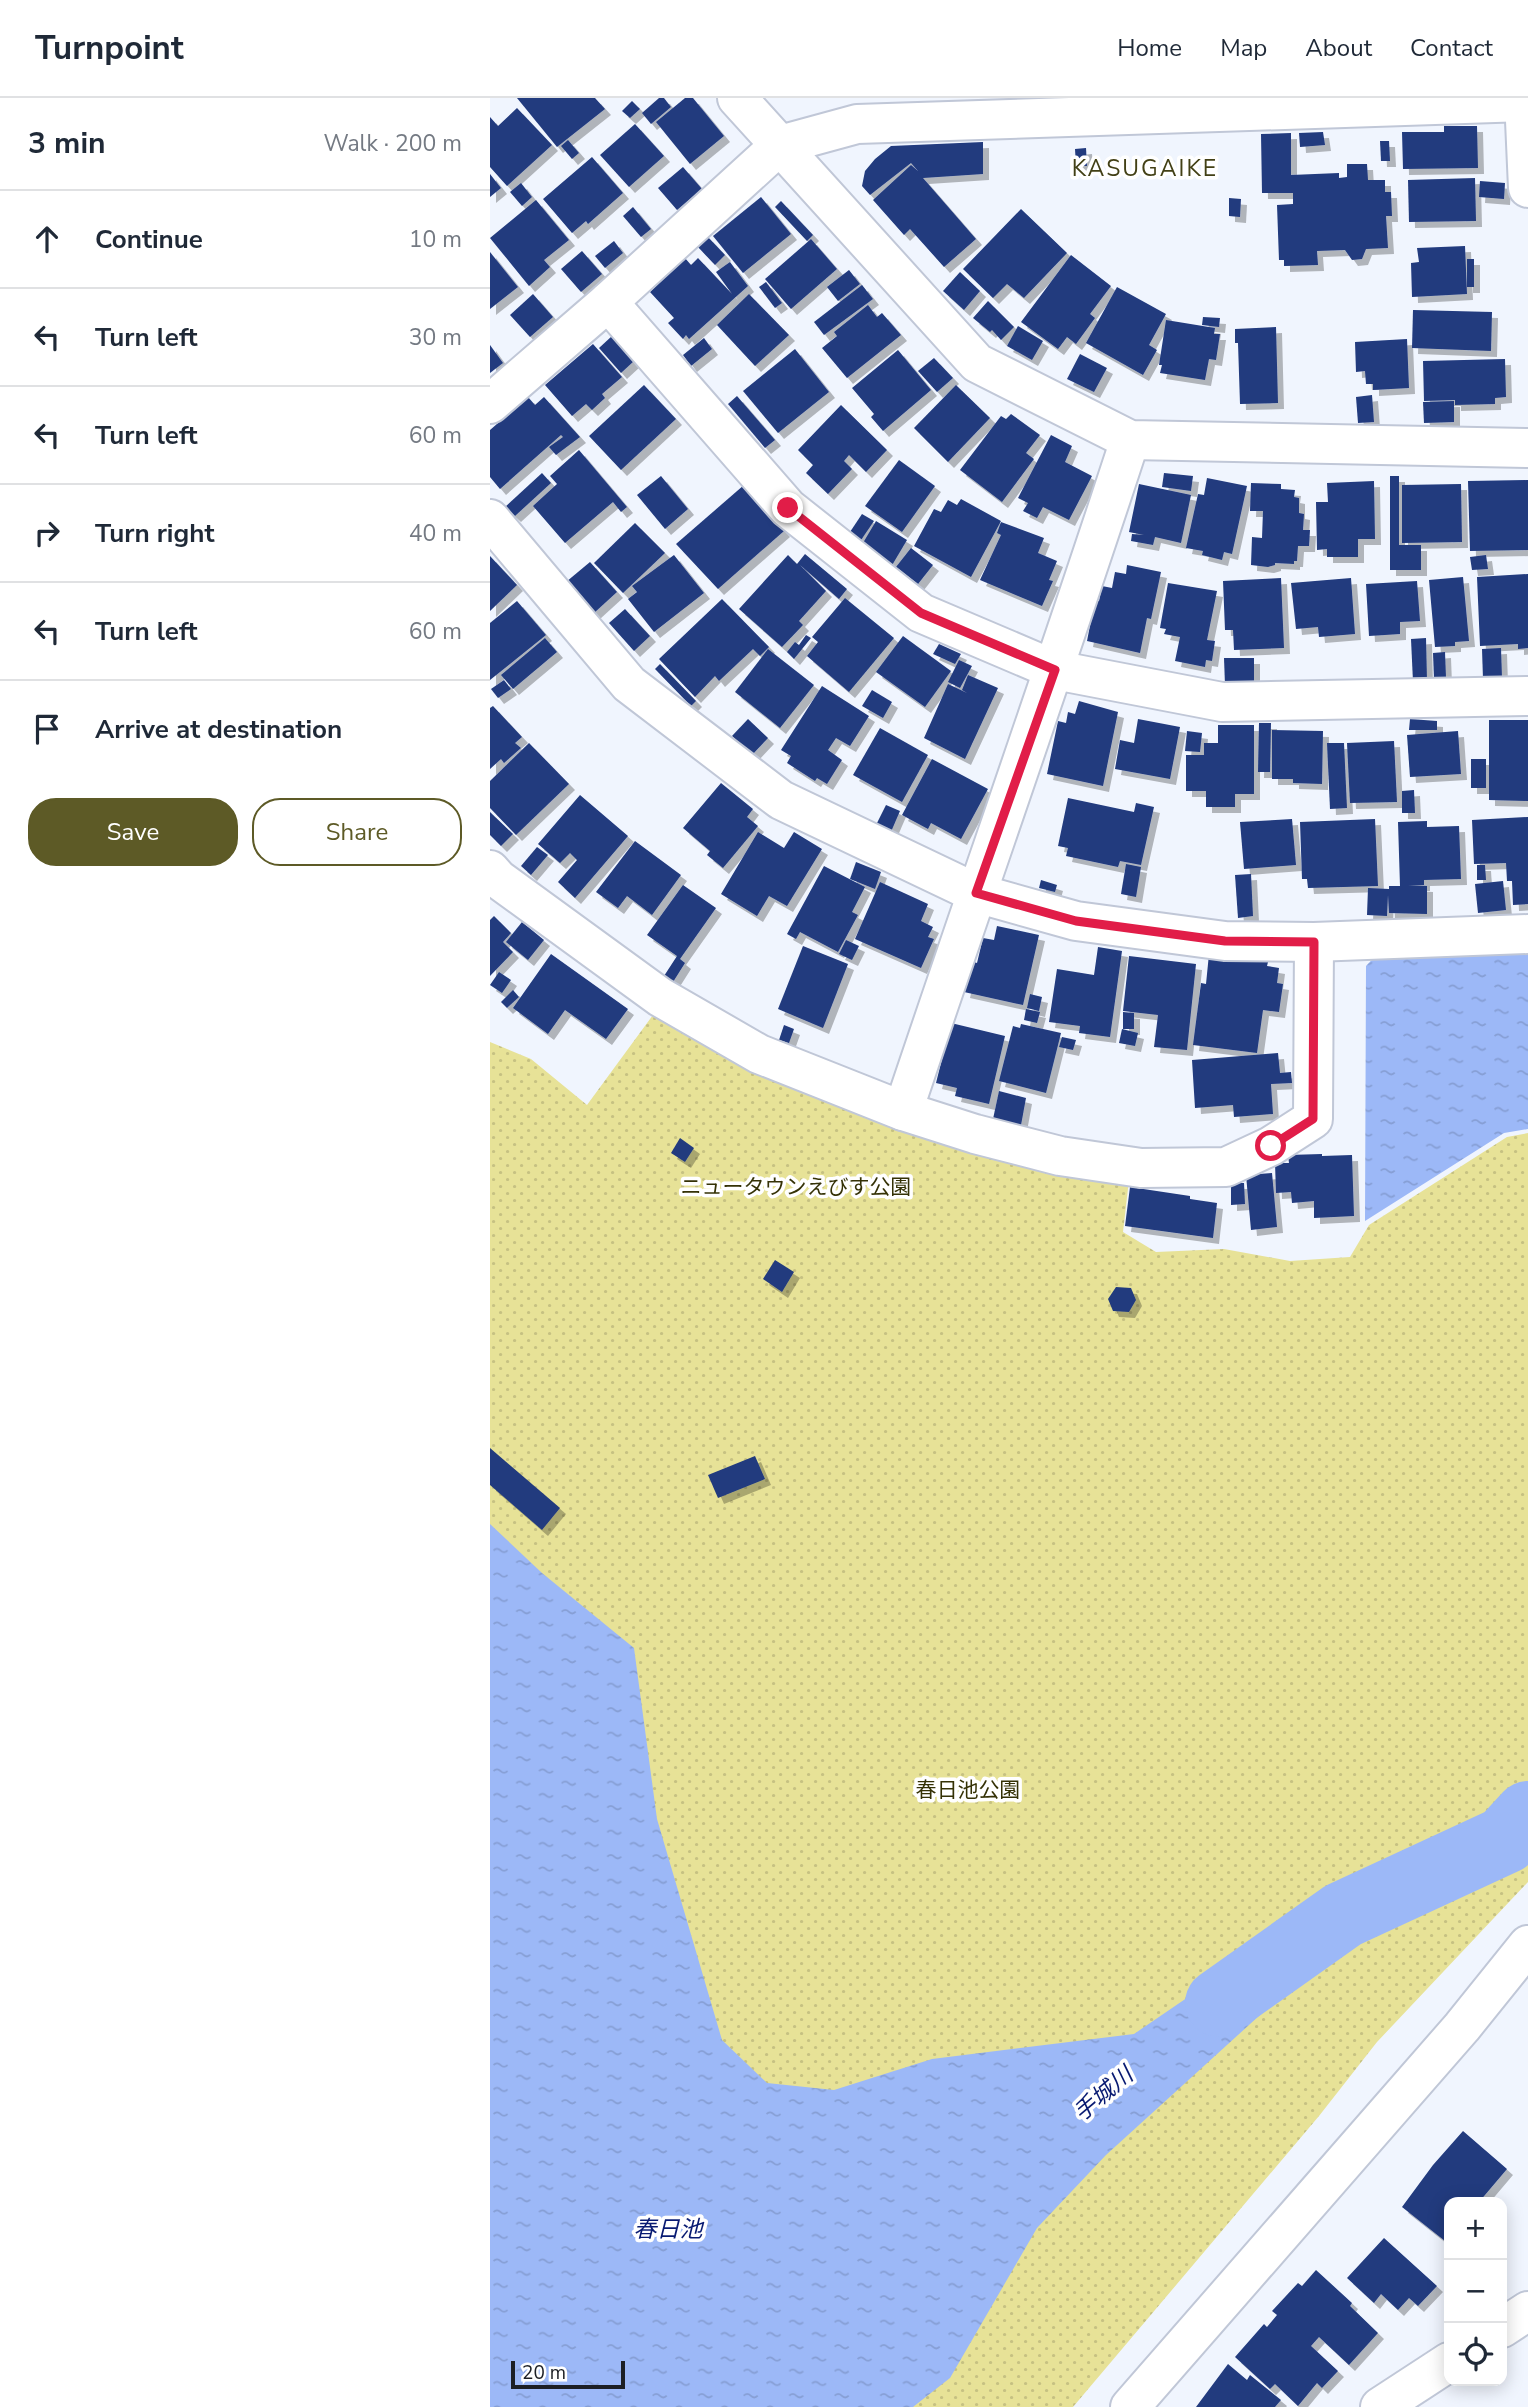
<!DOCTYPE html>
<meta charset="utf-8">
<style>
body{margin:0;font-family:"Nunito Sans","Noto Sans JP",sans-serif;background:#f6f6f7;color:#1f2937}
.controls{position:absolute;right:21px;bottom:21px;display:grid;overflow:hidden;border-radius:14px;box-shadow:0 4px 18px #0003}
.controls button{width:63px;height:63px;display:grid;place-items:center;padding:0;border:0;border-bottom:2px solid #e0e1e3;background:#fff;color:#1f2937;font:35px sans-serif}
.scale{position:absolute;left:21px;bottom:18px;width:114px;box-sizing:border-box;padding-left:7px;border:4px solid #1c1f25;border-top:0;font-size:19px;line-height:24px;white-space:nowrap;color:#1c1f25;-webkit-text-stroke:5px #fff;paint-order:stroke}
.stop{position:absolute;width:21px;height:21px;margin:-16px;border:5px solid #e11d48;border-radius:50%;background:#fff}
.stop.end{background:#e11d48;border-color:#fff;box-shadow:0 2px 7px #0008}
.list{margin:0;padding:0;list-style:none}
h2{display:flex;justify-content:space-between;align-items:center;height:91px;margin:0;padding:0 28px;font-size:30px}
h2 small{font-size:23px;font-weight:400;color:#747a83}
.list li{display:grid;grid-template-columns:46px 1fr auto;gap:21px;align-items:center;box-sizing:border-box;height:98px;padding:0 28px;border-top:2px solid #e0e1e3}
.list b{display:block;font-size:26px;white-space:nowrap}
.list em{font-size:23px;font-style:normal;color:#747a83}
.actions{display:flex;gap:14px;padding:21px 28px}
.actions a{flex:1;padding:16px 0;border:2px solid #5d5a26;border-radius:28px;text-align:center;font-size:24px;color:#5d5a26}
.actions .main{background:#5d5a26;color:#fff}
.icon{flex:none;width:38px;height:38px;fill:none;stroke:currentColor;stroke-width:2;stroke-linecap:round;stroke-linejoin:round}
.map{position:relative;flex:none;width:1038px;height:2309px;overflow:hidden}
header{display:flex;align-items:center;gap:42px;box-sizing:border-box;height:98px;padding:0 35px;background:#fff;border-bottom:2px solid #e0e1e3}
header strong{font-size:33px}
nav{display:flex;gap:38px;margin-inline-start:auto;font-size:24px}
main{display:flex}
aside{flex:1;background:#fff}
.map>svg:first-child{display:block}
.grass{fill:url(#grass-dots)}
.water{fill:url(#water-ripples)}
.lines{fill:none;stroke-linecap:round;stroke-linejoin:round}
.river{stroke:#9cb8f7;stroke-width:68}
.building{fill:#213a7e;filter:url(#shadow)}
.street-casing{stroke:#c0c7d7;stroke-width:42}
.secondary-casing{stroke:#c0c7d7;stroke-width:42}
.street{stroke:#fff;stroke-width:38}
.secondary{stroke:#fff;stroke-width:38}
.route{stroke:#e11d48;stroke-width:9}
.labels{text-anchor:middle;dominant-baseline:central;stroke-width:7;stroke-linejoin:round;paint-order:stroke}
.park-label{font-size:21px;fill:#353206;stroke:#fff}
.neighbourhood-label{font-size:23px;letter-spacing:2px;fill:#424016;stroke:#fff}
.water-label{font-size:23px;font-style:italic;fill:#081a72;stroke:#fff}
</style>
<header>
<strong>Turnpoint</strong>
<nav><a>Home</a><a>Map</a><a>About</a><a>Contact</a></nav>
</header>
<main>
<aside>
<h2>3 min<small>Walk · 200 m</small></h2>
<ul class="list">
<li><svg class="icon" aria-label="ahead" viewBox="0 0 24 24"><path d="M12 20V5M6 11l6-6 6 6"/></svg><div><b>Continue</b></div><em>10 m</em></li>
<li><svg class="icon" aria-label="left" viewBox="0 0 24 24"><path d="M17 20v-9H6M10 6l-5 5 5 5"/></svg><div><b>Turn left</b></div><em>30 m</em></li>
<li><svg class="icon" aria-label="left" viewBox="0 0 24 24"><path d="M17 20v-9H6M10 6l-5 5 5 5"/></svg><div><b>Turn left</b></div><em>60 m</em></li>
<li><svg class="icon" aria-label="right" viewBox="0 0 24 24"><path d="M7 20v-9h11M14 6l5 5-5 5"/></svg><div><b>Turn right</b></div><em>40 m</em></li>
<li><svg class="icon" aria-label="left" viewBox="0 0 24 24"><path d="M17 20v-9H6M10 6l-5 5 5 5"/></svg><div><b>Turn left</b></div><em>60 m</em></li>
<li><svg class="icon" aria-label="arrive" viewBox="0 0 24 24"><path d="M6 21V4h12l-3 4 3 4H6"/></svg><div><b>Arrive at destination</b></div></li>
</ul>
<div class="actions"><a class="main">Save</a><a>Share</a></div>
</aside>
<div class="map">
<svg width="1038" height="2309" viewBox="0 0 1038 2309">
<defs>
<pattern id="grass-dots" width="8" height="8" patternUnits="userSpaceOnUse" patternTransform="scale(1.75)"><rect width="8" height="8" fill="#e7e297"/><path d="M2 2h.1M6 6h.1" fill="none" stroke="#c6c182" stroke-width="1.8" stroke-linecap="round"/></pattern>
<pattern id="water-ripples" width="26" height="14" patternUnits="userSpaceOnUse" patternTransform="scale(1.75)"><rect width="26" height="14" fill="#9cb8f7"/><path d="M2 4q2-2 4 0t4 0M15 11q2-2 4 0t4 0" fill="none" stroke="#869ed4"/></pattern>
<filter id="shadow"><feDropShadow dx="6" dy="6" stdDeviation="0" flood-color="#0004"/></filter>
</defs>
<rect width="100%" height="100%" fill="#f0f5fe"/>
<polygon class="grass" points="171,906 640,1073 633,1134 666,1154 734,1151 800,1163 860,1159 879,1127 1017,1039 1038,1035 1038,1784 887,1944 829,2018 583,2309 0,2309 0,944 41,961 97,1007"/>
<g class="water">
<polygon points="1038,843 1038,1031 1014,1035 875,1123 876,868 895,848"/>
<polygon points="0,1426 52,1475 144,1550 167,1721 232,1942 277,1985 344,1992 442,1961 644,1936 707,1893 800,1836 814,1877 616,2057 547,2130 460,2280 423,2309 0,2309"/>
</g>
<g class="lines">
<polyline class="river" points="729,1905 853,1817 1015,1742 1038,1717"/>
</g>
<g class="building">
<polygon points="27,0 105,0 115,11 67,49"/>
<polygon points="169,0 174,0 181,9 161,26 152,15"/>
<polygon points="195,0 203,0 234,38 200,66 166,24"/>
<polygon points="142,3 150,11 140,20 132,13"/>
<polygon points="27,10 62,47 17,88 0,69 0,19 8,28"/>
<polygon points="145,26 174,58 139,89 110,57"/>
<polygon points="954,28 987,28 988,70 913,71 912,34 954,34"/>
<polygon points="833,34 835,47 810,49 809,35"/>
<polygon points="801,35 801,77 849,75 849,80 857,79 857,66 877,66 878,82 895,82 895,94 901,94 902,118 896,118 898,150 876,151 872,161 862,162 855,152 827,153 828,167 794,168 794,162 789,162 787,107 803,106 803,95 772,95 771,36"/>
<polygon points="78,42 89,55 82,61 71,48"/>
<polygon points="890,43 899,43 900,63 891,63"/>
<polygon points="493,44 493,76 433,80 486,141 454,169 420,131 414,137 383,102 421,67 428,73 421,65 380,97 372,88 375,73 385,61 401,48"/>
<polygon points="596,50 597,68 586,68 585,51"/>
<polygon points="102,59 133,95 98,126 96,123 82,135 53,101"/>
<polygon points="193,69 212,91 187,112 168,90"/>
<polygon points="0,76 11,90 0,99"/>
<polygon points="985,80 986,123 919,124 918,82"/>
<polygon points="990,83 1015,85 1014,101 989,99"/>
<polygon points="31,85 42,99 32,108 20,94"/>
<polygon points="271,99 301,136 253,175 223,138"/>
<polygon points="739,100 751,101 750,119 739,118"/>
<polygon points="46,102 79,142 54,162 60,169 39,188 0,140"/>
<polygon points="291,103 323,137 317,143 285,109"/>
<polygon points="143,109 161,131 151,139 133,118"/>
<polygon points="531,111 577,155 534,200 517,186 503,200 473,171"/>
<polygon points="217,138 235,157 225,167 207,148"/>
<polygon points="321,141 347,171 301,211 275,181"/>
<polygon points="124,143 133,155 115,170 105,158"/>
<polygon points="975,148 977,196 922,199 921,165 929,164 927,150"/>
<polygon points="92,153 112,176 91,194 71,171"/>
<polygon points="0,154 28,189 0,211"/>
<polygon points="581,157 621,188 600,216 605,220 586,246 577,239 568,251 531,224"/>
<polygon points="195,160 201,167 208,160 242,196 226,174 240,164 258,188 199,241 196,237 193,241 178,225 184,220 160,194"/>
<rect x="977" y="161" width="7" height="28"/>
<polygon points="359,172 370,186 348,203 337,189"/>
<polygon points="470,174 490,193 474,212 453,193"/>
<polygon points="276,184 292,205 285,210 269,189"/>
<polygon points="372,187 383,201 334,237 324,224"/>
<polygon points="627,189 676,216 659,247 667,252 653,277 596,245"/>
<polygon points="43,196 63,219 40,239 20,217"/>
<polygon points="259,196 299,237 265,268 227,227"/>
<polygon points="498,203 524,229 511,242 502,232 500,234 483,220"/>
<polygon points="378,207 387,219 392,215 411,237 357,280 332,250 347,238 344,234"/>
<polygon points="923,212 1002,214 1001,253 922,250"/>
<polygon points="713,219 730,220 729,229 712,227"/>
<polygon points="676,222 725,230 724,236 730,236 726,262 719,261 715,282 670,275 672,267 669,267"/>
<polygon points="528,228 553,243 542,262 517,248"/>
<polygon points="786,229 788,305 750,306 748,245 745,245 745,231"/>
<polygon points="122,238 144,263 131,275 109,250"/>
<polygon points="214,240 222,251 201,268 193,257"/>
<polygon points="917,241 919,290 883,292 883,286 876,286 875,273 866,274 865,244"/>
<polygon points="103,246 132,279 112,296 115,300 102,312 96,306 82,318 55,287"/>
<polygon points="0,247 13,265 0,275"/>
<polygon points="305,251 339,294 288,335 253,293"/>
<polygon points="408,252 441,292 393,333 381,319 384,316 362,290"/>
<polygon points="590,256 617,270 604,294 577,281"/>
<polygon points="444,260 463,280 447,294 428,273"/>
<polygon points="1015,261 1016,299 1005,300 1005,306 965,307 965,302 934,303 933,263"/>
<polygon points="154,287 186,321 131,372 99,338"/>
<polygon points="466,287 500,320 458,364 424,330"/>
<polygon points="882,297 884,324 868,325 866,299"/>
<polygon points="247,298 285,342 275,350 238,306"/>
<polygon points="38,299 45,307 54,299 90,339 66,357 59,349 73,339 71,337 10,391 0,379 0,332"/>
<polygon points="964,303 964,324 934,325 933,304"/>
<polygon points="351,307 397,352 376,374 359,357 354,363 362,371 338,396 316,375 323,367 308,352"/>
<polygon points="521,316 550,337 536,355 544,361 512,404 470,372 511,318 516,321"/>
<polygon points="561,337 582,348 575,364 602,378 579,422 553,409 547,420 533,413 538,405 528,400"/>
<polygon points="89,352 137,409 131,414 123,404 75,445 43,408 67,386 60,378"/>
<polygon points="409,362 445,388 412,434 375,408"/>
<polygon points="52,375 61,385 25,418 15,409"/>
<polygon points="674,375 703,378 701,393 672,389"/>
<polygon points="171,378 198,411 175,431 147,397"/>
<polygon points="900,378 909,378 909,447 931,447 931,472 900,472"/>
<polygon points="717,380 757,388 742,456 734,454 732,462 712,457 713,453 696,450 708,396 714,397"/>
<polygon points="1038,382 1038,452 980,453 978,383"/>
<polygon points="884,383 885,441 868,441 868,459 837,459 837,451 827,452 826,404 838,404 837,385"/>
<polygon points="761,385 791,386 791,391 805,392 804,399 809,400 809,415 814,416 813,432 820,432 819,448 808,448 807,463 804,463 804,466 785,465 785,467 778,469 761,467 762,439 772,440 773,413 760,413"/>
<polygon points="649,386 701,397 691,445 665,439 663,447 641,443 642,436 654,437 639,434"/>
<polygon points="971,386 972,444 912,445 912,387"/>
<polygon points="254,387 294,433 228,491 186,446"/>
<polygon points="471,401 511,423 481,479 424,448 444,411 451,414 458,402 467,407"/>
<polygon points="372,416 384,423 369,445 358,437"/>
<polygon points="386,423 417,442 401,469 370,450"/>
<polygon points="511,424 554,440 548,455 567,463 559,482 563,483 552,508 490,482 511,437 507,435"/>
<polygon points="145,425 175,455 133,495 104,465"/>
<polygon points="421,450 443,467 428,486 406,469"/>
<polygon points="315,456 357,491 349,501 310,467 336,493 309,523 313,527 292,549 249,511 298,457 307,466"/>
<polygon points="184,457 214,495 164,534 138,501 147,494 142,488"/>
<polygon points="996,457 998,471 982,472 980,459"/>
<polygon points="0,458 27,487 0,513"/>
<polygon points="100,464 127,494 104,515 76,484"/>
<polygon points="637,467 671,474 661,521 657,520 650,555 597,543 605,502 609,503 612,488 622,490 625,474 636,476"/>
<polygon points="1038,476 1038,550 1028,551 1028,546 990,548 987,479"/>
<polygon points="973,479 979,543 965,544 965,548 945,549 939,482"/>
<polygon points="791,480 794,550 744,552 743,532 735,532 733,483"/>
<polygon points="861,480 865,536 829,539 828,529 806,531 801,485"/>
<polygon points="927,483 930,523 910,524 910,536 879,538 876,486"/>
<polygon points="678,485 727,493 717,542 725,543 722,563 716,562 715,569 685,563 690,539 674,536 676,531 670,530"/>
<polygon points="355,500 404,540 359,594 317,558 328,544 322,539"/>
<polygon points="232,501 279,549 270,558 263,551 229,583 225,578 205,599 169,561"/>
<polygon points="27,503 56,537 0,582 0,525"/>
<polygon points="135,511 160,538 144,553 119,525"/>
<polygon points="316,537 321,540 304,561 297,554 305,544 309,547"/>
<polygon points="413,538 461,573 435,609 386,574"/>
<polygon points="55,540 67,554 23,591 11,577"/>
<polygon points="936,540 937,583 923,584 921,541"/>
<polygon points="449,546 471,556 465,566 443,556"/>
<polygon points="1011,550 1012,580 993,581 992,551"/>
<polygon points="278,551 324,587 290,630 245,594"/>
<polygon points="955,554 956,580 944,581 943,555"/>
<polygon points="734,560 764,560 764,587 735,587"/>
<polygon points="469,562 482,568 470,590 458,584"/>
<polygon points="170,566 206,603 201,608 165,571"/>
<polygon points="478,577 508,590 475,661 434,640 458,586 477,595 472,592"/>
<polygon points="14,582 21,591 8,600 1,591"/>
<polygon points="332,588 379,618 360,648 346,640 338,652 352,662 337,686 327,680 325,683 297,665 301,658 291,652"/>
<polygon points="382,592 402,604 393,620 372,608"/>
<polygon points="589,603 628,614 613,688 557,676 568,623 576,625 578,614 585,616"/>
<polygon points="3,608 32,639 25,645 31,650 14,665 11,661 0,671 0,610"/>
<polygon points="258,621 278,640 262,657 242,638"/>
<polygon points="648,621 690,629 680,681 625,671 630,642 644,645"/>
<polygon points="920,621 947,623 947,632 919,632"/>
<polygon points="999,622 1038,622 1038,703 999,702"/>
<polygon points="769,625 781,625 780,674 768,674"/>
<polygon points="728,627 764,627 764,696 745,696 745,709 716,709 716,693 696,693 696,657 714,657 714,645 728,645"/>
<polygon points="390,630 438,657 412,704 363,677"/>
<polygon points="782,632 833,633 832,686 803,685 803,681 782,681"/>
<polygon points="697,633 712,635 710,654 695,653"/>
<polygon points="968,633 971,676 920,679 917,637"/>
<polygon points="904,643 907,704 860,705 857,645"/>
<polygon points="39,645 79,686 26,737 0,710 0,683"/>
<polygon points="837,645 854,645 857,710 840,711"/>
<polygon points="442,661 498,691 471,741 441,725 438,731 412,717"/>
<rect x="981" y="661" width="15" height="29"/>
<polygon points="231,685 263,711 257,719 268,728 233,770 217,757 220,753 193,730"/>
<polygon points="924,692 925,715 912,715 912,693"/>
<polygon points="90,697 138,738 85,800 68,784 87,762 80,755 70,765 48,746"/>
<polygon points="578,700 644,714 646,705 664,709 651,767 630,763 628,769 576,758 578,750 568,748"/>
<polygon points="396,707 410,713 400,736 385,729"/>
<polygon points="0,714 23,736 11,748 0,737"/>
<polygon points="1038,719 1038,806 1023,807 1022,783 1017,783 1016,765 984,766 982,722"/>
<polygon points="802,721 806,767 754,771 750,724"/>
<polygon points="885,721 888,788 818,790 817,781 812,781 810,724"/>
<polygon points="937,723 937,729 969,728 971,781 934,782 934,787 918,787 937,788 937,816 899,815 898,797 897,818 877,817 878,790 899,791 899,788 910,788 908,724"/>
<polygon points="268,734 294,750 304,734 332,751 297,808 279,798 267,818 231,796"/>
<polygon points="145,743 191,777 162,817 137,798 128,810 106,794"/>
<polygon points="47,749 58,757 41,777 31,768"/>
<polygon points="366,764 391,774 385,791 360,781"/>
<polygon points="636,766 651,769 646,799 631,796"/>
<polygon points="987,767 995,767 996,782 987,782"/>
<polygon points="334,768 375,789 362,814 368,817 348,854 310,834 306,841 297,836"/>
<polygon points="761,776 763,818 748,820 745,777"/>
<polygon points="551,782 567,787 565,794 549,790"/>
<polygon points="1013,783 1016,812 988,815 985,786"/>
<polygon points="390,784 438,806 431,823 443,829 438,839 444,841 431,870 365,841"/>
<polygon points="193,787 226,810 190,861 195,865 183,884 174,878 187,858 157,837"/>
<polygon points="4,818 21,835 13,844 23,854 0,878 0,822"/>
<polygon points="32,824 54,842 38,862 16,844"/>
<polygon points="507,828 549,837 533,907 474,894 481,863 487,865 493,840 504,842"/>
<polygon points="356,842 369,848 362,862 349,856"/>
<polygon points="313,848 358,866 333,930 288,911"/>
<polygon points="608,849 632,853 620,939 589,935 590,928 559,924 567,871 604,877"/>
<polygon points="61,856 138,911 116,941 75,912 58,936 23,910"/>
<polygon points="719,856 778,864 777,868 789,870 787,885 793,886 789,914 773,912 767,955 703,947 711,885 716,886"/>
<polygon points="639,858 706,866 697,952 664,949 668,917 633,913"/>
<polygon points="9,874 21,882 12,895 0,887"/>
<polygon points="23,892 29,899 17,910 11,904"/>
<polygon points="540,896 552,899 549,913 537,910"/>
<polygon points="536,911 550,914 547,925 534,922"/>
<polygon points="633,914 644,915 644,931 633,931"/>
<polygon points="461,925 515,938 499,1006 465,998 467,990 446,985"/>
<polygon points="531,926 571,935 556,995 509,983 523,928 530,930"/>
<polygon points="294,927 304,931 299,945 289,942"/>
<polygon points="632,931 648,935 645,948 629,945"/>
<polygon points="572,939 586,942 583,952 569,949"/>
<polygon points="788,955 790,975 801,974 802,985 781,986 783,1016 744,1019 743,1007 705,1010 702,962"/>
<polygon points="509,993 536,1000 531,1027 503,1021"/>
<polygon points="190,1040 204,1050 195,1064 181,1055"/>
<polygon points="832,1056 832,1058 862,1057 864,1118 824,1120 824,1103 802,1105 801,1094 786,1095 785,1065 799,1065 798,1057"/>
<polygon points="782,1075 787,1129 761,1132 756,1077"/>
<polygon points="741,1085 754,1085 755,1106 741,1107"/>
<polygon points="640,1089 700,1098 700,1101 727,1105 723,1140 635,1128"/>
<polygon points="285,1162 304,1174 292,1194 273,1181"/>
<polygon points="626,1189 641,1190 646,1202 639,1214 623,1213 618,1201"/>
<polygon points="0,1350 70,1410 52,1432 0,1387"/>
<polygon points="265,1358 275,1381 228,1400 218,1377"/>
<polygon points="973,2033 1017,2071 989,2104 959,2104 959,2139 955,2143 912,2109 943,2067"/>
<polygon points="894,2140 947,2188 928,2208 919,2200 908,2212 891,2196 884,2205 857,2180"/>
<polygon points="826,2172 862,2205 860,2208 888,2235 859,2267 829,2239 821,2248 848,2273 832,2290 827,2285 808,2308 785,2286 780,2291 745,2259 774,2226 777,2229 787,2217 782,2213 808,2185 812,2188"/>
<polygon points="738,2266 757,2282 760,2277 791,2302 785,2309 706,2309"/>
</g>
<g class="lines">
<g class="street-casing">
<g id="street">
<polyline points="1034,0 1038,90"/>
<polyline points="118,204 298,410 431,515 565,572 732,604 1038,598"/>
<polyline points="0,306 118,204 290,47 367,26 1035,4"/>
<polyline points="0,421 139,586 291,702 486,795 586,823 735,843 824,844 1038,836"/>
<polyline points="0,772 8,781 170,899 269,956 413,1013 485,1036 570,1058 651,1070 736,1069 781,1048 823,1021 824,844"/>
<path d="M413,1013C488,789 567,566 640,342"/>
</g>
</g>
<g class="secondary-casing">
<g id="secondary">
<polyline points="247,0 487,265 640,342 1038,350"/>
<polyline points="1012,2230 1038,2213"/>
<polyline points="640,2309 972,1929 1038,1847"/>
<polyline points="890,2309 959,2264"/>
</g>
</g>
<use href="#street" class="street"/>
<use href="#secondary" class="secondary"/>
</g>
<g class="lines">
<polyline class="route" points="298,410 431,515 565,572 486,795 586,823 735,843 824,844 823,1021 781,1048"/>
</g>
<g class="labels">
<g class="park-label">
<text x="306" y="1089">ニュータウンえびす公園</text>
<text x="478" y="1692">春日池公園</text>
</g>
<g class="neighbourhood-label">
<text x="655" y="70">KASUGAIKE</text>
</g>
<g class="water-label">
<text transform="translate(613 1996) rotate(-40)">手城川</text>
<text x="178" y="2131">春日池</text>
</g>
</g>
</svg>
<div class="controls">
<button>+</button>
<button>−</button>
<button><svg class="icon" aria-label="locate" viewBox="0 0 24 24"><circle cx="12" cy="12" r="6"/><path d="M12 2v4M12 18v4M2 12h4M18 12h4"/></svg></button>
</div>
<div class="scale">20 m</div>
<div class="stop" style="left:781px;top:1048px"></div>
<div class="stop end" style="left:298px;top:410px"></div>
</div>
</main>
